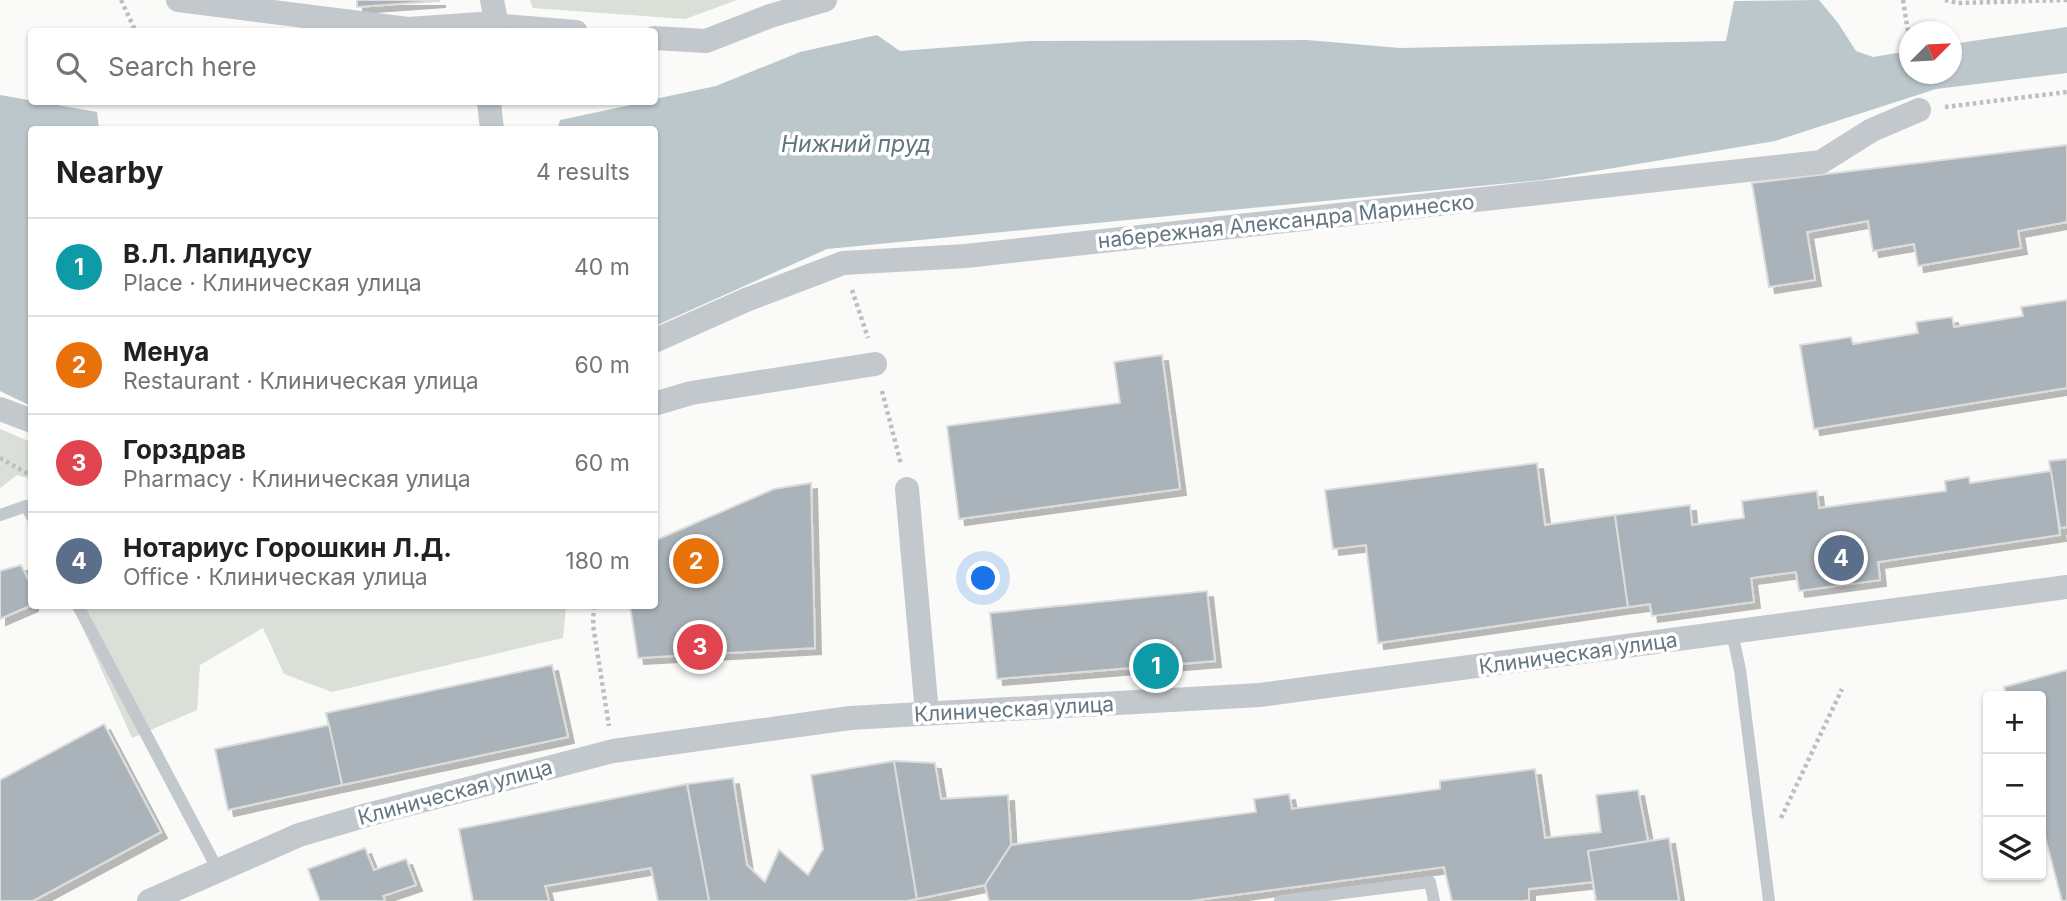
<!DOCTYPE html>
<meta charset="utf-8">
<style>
body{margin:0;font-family:Inter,sans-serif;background:#f6f6f6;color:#202124}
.controls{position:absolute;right:21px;bottom:21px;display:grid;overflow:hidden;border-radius:7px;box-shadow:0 2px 5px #0004}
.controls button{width:63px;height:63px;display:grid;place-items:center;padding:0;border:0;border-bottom:2px solid #e0e0e0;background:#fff;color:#202124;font:35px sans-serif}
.compass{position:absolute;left:1899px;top:21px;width:63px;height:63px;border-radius:50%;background:#fff;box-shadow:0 2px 5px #0004;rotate:66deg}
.you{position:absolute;left:984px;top:579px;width:24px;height:24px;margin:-18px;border:5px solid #fff;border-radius:50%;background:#1a73e8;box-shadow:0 0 0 10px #1a73e833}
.badge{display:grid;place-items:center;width:46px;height:46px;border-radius:50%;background:#e4572e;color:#fff;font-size:23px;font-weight:700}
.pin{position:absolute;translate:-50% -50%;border:4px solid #fff;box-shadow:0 2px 7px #0006}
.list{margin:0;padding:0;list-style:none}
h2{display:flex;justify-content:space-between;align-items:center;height:91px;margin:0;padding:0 28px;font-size:30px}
h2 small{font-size:23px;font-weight:400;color:#757577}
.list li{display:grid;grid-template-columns:46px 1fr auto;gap:21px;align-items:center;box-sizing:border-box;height:98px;padding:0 28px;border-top:2px solid #e0e0e0}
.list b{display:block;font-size:26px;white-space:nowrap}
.list p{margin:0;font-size:23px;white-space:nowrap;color:#757577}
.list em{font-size:23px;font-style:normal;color:#757577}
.icon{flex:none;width:38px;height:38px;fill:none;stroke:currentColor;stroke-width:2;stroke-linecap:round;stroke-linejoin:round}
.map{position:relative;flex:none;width:2067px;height:901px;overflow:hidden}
.search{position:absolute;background:#fff;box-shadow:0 2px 5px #0004;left:28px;top:28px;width:630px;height:77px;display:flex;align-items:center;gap:18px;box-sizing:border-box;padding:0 24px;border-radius:7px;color:#757577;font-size:26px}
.panel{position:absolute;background:#fff;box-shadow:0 2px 5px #0004;left:28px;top:126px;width:630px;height:483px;border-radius:7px}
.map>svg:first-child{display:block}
.green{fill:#dadfd7}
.water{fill:#bbc7cb}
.building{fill:#aab3b9;stroke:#dcdcda;stroke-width:2;filter:url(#shadow)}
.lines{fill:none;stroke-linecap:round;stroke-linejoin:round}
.path{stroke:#bbbfc2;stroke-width:4.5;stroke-dasharray:3.5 3.5;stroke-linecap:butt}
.lane{stroke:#c3c8cc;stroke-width:12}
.street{stroke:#c3c8cc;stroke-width:24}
.labels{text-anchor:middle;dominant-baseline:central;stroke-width:7;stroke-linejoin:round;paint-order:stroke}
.street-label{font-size:21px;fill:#657683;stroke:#fff}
.water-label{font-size:23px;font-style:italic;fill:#60757c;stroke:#fff}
</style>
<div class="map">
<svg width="2067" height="901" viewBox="0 0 2067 901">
<defs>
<filter id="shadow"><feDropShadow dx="6" dy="6" stdDeviation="0" flood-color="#0004"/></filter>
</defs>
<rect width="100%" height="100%" fill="#fafaf8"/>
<g class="green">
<polygon points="530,0 737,0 685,19 533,8"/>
<polygon points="0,429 31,442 31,479 17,475 0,488"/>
<polygon points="73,606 566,606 563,638 332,692 284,674 263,628 200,665 197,710 132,738"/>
</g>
<g class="water">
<polygon points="1819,0 1838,23 1856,51 1873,57 1909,51 1910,74 1952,74 1952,44 2067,27 2067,73 1936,89 1775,141 1542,180 827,249 655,326 654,130 557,130 560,120 645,102 654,102 655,99 716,86 800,52 877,35 900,51 1030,41 1307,40 1400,48 1726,41 1734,1"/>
<polygon points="0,95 97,112 99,129 32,130 31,406 0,391"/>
</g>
<g class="building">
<polygon points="357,0 439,0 439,1 357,7"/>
<polygon points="2067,145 2067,222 2018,231 2021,248 1918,266 1914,244 1873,251 1868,221 1807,232 1815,280 1769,287 1752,183"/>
<polygon points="2067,300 2067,388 1814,429 1800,345 1851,337 1853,344 1918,333 1916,322 1952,317 1954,327 2023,316 2021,307"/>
<polygon points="1162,355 1180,489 959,519 947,426 1120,403 1114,362"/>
<polygon points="2067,459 2067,527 2060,528 2049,461"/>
<polygon points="1537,463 1545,525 1615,515 1628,607 1378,643 1366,545 1333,549 1325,490"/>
<polygon points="2051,471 2060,535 1878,562 1880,580 1799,591 1796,572 1751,578 1754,602 1652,616 1650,604 1628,607 1615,515 1690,505 1692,525 1744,518 1742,501 1817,491 1819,508 1946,491 1945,481 1969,477 1970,483"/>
<polygon points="811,483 815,648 638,658 630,606 654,606 654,541 774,489"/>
<polygon points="21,565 32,587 32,605 0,619 0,571"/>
<polygon points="1207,591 1215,661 997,679 990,613"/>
<polygon points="552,665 568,737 342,785 326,713"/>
<polygon points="2067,670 2067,901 2062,901 2041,822 2041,696 2007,696 2004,687"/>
<polygon points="104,724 161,832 33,901 0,901 0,780"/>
<polygon points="329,725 342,785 228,810 215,749"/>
<polygon points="894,761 917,899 907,901 709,901 687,784 733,778 747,865 765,882 779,850 808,875 823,849 811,775"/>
<polygon points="894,761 935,763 941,799 1008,795 1011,845 985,885 917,899"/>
<polygon points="1535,769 1545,838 1601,832 1596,795 1638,790 1648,841 1588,851 1593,882 1529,889 1529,900 1523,901 1452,901 1444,867 1190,901 989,901 985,885 1011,845 1256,812 1254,799 1289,794 1292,809 1440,789 1440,781"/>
<polygon points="687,784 709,901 658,901 651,868 545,886 549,901 473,901 459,829"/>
<polygon points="1669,838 1679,901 1596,901 1588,851"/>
<polygon points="365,848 374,870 406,859 416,885 383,896 385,901 320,901 308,869"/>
</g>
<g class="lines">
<g class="path">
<polyline points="121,0 136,32"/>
<polyline points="1903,0 1910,44"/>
<polyline points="1945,0 1958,3 2067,0"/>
<polyline points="1945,107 2067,92"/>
<polyline points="852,290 868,338"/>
<polyline points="882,391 901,464"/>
<polyline points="0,458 32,476"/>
<polyline points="594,606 593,625 609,726"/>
<polyline points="1781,818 1842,689"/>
</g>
<g class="lane">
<polyline points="0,515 26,506 32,517"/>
<polyline points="78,606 218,870"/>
<polyline points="1732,632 1740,670 1769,901"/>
<polyline points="1280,901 1430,882 1434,901"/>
</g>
<g class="street">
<polyline points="178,0 408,29 480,24 576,32"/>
<polyline points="492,0 497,25 496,32"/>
<polyline points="654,38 706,41 770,16 825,0"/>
<polyline points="489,102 492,130"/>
<polyline points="654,341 746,300 843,263 966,256 1821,162 1872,130 1919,110"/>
<polyline points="654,404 691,393 875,364"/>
<polyline points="0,409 32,421"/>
<polyline points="907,489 927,713"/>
<polyline points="149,901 299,835 367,815 613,751 850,718 1260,695 2067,587"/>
</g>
</g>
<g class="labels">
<g class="street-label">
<text transform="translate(1286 221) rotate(-6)">набережная Александра Маринеско</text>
<text transform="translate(1578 653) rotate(-8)">Клиническая улица</text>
<text transform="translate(1014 709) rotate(-3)">Клиническая улица</text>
<text transform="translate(455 792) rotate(-15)">Клиническая улица</text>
</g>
<g class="water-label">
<text x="856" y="144">Нижний пруд</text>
</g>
</g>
</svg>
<div class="controls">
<button>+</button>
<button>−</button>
<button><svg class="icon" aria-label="layers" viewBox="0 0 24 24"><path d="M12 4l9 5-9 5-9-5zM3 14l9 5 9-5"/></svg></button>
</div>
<svg class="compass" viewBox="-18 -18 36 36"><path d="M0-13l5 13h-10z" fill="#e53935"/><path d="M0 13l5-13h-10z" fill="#757577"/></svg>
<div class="you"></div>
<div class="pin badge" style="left:1156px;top:666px;background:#0f9aa8">1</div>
<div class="pin badge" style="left:696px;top:561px;background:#e8710a">2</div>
<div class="pin badge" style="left:700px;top:647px;background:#e0444e">3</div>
<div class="pin badge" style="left:1841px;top:558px;background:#5c6f8a">4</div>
<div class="search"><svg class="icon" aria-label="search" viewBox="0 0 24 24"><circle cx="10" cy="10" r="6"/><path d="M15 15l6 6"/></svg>Search here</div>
<section class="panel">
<h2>Nearby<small>4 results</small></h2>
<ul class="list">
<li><span class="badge" style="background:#0f9aa8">1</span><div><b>В.Л. Лапидусу</b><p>Place · Клиническая улица</p></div><em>40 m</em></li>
<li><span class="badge" style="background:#e8710a">2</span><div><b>Менуа</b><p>Restaurant · Клиническая улица</p></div><em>60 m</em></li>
<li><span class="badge" style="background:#e0444e">3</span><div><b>Горздрав</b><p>Pharmacy · Клиническая улица</p></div><em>60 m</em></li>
<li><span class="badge" style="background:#5c6f8a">4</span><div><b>Нотариус Горошкин Л.Д.</b><p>Office · Клиническая улица</p></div><em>180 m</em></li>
</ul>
</section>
</div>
